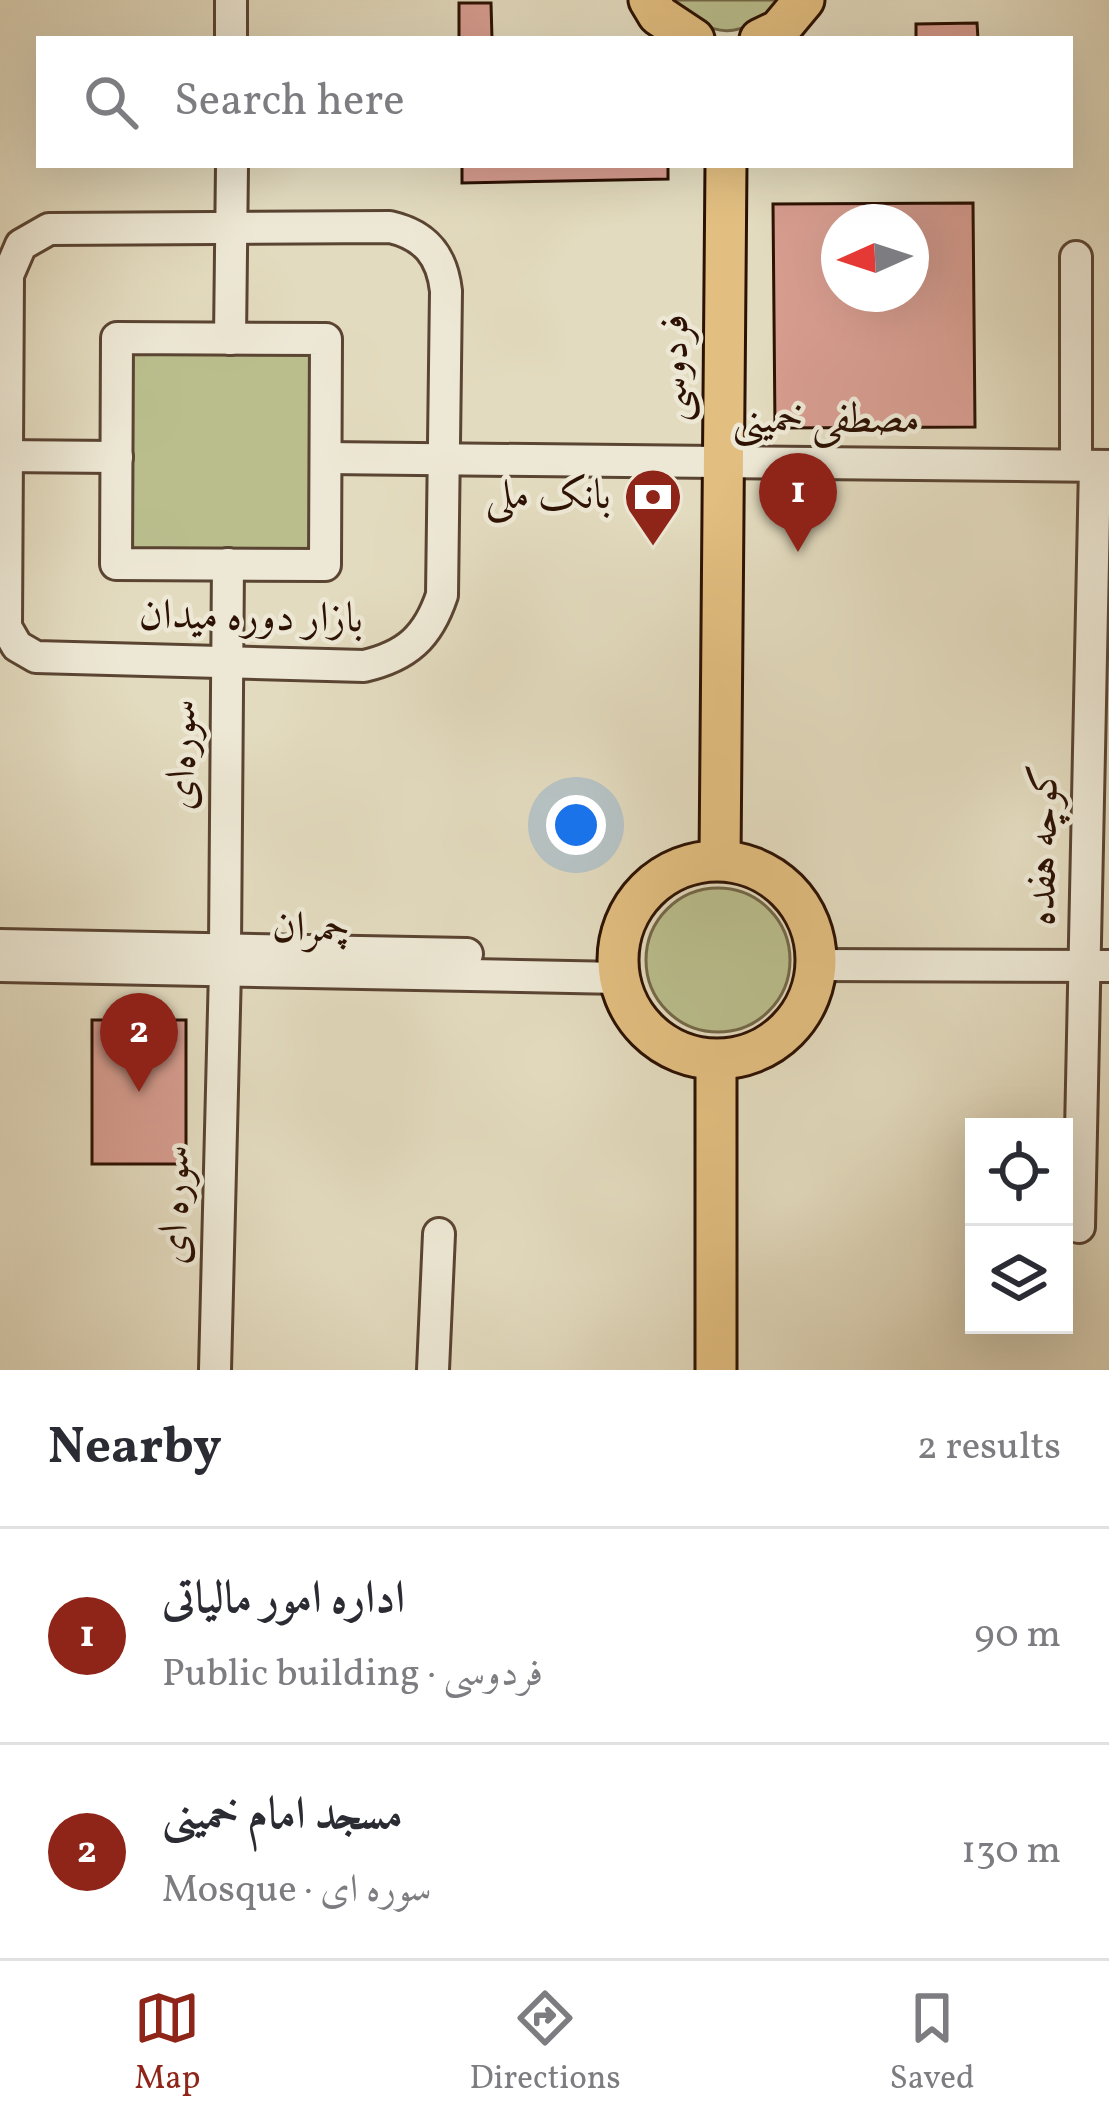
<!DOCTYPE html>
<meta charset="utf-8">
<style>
body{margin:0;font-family:Vollkorn,Amiri,serif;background:#f7f7f7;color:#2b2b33}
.controls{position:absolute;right:36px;bottom:36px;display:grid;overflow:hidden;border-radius:0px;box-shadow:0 12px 48px #0002}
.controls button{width:108px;height:108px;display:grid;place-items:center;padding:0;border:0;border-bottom:3px solid #e1e1e2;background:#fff;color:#2b2b33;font:60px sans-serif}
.compass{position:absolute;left:821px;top:204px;width:108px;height:108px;border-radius:50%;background:#fff;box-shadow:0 12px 48px #0002;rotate:267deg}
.you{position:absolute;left:576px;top:825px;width:42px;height:42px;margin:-30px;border:9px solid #fff;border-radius:50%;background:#1a73e8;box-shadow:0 0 0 18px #1a73e833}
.badge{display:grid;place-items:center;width:78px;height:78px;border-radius:50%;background:#8f2418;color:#fff;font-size:39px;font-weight:700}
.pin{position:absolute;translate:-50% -99px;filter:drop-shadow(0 3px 6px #0008)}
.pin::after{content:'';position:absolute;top:63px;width:42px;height:36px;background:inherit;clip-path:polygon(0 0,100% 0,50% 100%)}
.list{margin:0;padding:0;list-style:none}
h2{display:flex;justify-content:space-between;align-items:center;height:156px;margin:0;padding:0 48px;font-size:51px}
h2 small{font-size:39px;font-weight:400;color:#7c7c81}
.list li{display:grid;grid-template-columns:78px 1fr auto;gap:36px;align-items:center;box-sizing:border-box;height:216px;padding:0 48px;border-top:3px solid #e1e1e2}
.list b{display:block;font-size:45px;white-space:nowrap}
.list p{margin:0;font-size:39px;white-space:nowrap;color:#7c7c81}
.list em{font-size:39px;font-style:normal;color:#7c7c81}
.icon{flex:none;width:66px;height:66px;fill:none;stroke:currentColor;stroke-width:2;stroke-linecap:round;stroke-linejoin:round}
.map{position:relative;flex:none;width:1109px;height:1370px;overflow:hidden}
.search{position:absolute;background:#fff;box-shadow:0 12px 48px #0002;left:36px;right:36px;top:36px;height:132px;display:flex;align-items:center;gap:30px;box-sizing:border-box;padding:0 42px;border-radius:0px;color:#7c7c81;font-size:45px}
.sheet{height:588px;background:#fff}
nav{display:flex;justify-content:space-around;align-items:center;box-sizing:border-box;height:168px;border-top:3px solid #e1e1e2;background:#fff;font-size:33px;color:#7c7c81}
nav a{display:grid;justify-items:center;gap:6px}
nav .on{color:#8f2418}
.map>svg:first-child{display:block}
.green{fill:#babe8d;stroke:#746848;stroke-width:3}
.building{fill:#d79d90;stroke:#2d1203;stroke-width:3;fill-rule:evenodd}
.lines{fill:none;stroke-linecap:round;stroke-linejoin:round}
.minor-casing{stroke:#5a4432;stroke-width:36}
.major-casing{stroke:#2d1203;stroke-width:45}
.minor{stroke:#ede8d5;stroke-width:30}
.major{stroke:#e2be80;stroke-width:39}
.labels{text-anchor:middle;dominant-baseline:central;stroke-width:9;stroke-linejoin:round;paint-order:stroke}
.street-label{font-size:42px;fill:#2d1203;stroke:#ede8d5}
.poi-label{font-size:42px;fill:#2d1203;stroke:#ede8d5;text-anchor:end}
</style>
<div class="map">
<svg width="1109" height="1370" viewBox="0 0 1109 1370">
<rect width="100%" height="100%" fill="#e3dbbf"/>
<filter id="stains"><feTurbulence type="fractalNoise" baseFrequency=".00167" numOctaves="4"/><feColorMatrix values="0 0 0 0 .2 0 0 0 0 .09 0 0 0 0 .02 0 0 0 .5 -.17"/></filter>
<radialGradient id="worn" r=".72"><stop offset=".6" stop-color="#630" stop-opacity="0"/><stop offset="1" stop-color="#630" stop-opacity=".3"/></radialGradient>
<g class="green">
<path d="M664,0H788C734,42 719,40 664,0Z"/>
<polygon points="117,338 326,339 325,565 116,564"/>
<circle cx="718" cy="960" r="72"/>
</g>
<g class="building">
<polygon points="459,3 491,3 492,39 459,39"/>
<polygon points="977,23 978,39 916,39 916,24"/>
<polygon points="462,165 668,165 668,179 462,183"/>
<path d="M973,203L975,427L775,428L773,204ZM839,222H911V294H839Z"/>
<rect x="92" y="1020" width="94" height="144"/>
</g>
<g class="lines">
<g class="minor-casing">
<g id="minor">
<polyline points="231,0 231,39"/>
<path d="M390,227C425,235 442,255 446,291L442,595C428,637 407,656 364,666L36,657L17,646L6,627L8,275L21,245L49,229Z"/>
<polyline points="1076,257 1076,463"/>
<polygon points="117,338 326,339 325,565 116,564"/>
<polyline points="230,339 232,165"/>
<polyline points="0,456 117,457"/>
<polyline points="326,458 1109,466"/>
<polyline points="0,945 467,954"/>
<polyline points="225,947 228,564"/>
<polyline points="816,965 1109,966"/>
<polyline points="0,966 620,978"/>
<polyline points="1079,1227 1095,466"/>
<polyline points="215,1370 225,970"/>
<polyline points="433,1370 439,1234"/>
</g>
</g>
<g class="major-casing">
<g id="major">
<polyline points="649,0 658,15 694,39"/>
<polyline points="760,39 779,30 804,0"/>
<polyline points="720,860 726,165"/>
<circle cx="717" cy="960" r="99"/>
<polyline points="716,1060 716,1370"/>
</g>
</g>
<use href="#minor" class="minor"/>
<use href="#major" class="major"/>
</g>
<defs>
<g id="bank-pin" transform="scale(3)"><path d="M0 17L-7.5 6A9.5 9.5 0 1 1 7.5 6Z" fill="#8f2418" stroke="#ede8d5"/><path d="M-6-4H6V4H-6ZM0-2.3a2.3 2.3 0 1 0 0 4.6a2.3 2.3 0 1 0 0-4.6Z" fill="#fff"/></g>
</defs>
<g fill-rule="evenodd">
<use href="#bank-pin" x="653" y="497"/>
</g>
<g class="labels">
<g class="street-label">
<text transform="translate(676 368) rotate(-89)">فردوسی</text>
<text x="826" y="421">مصطفی خمینی</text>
<text transform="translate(251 619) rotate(1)">بازار دوره میدان</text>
<text transform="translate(184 755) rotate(-89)">سوره‌ای</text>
<text transform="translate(1045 845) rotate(-89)">کوچه هفده</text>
<text transform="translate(311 930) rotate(1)">چمران</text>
<text transform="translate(177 1205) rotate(-89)">سوره ای</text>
</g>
<g class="poi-label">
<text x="611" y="497">بانک ملی</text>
</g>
</g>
<rect width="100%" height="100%" filter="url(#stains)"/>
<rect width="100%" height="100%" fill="url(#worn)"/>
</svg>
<div class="controls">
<button><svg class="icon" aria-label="locate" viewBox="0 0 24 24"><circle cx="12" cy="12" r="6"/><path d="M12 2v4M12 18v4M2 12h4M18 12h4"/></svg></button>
<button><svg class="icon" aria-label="layers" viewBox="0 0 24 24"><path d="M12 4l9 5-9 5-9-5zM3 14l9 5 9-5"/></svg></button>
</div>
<svg class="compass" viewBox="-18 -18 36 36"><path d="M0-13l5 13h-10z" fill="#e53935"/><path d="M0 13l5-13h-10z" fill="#7c7c81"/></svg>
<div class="you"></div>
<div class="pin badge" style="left:798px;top:552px">1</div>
<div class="pin badge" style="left:139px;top:1092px">2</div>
<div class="search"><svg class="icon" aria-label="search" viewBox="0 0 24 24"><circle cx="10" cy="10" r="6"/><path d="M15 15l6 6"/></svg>Search here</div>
</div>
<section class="sheet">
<h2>Nearby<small>2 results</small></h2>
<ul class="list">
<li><span class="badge">1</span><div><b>اداره امور مالیاتی</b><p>Public building · فردوسی</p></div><em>90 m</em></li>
<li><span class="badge">2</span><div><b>مسجد امام خمینی</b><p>Mosque · سوره ای</p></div><em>130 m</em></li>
</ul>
</section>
<nav>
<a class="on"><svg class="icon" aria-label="map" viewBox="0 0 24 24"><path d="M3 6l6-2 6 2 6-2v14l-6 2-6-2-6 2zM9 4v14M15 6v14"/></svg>Map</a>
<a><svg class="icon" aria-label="directions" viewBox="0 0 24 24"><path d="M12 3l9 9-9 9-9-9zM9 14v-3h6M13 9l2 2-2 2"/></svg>Directions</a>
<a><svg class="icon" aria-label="saved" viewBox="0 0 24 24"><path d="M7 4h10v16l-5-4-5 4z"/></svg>Saved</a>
</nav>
